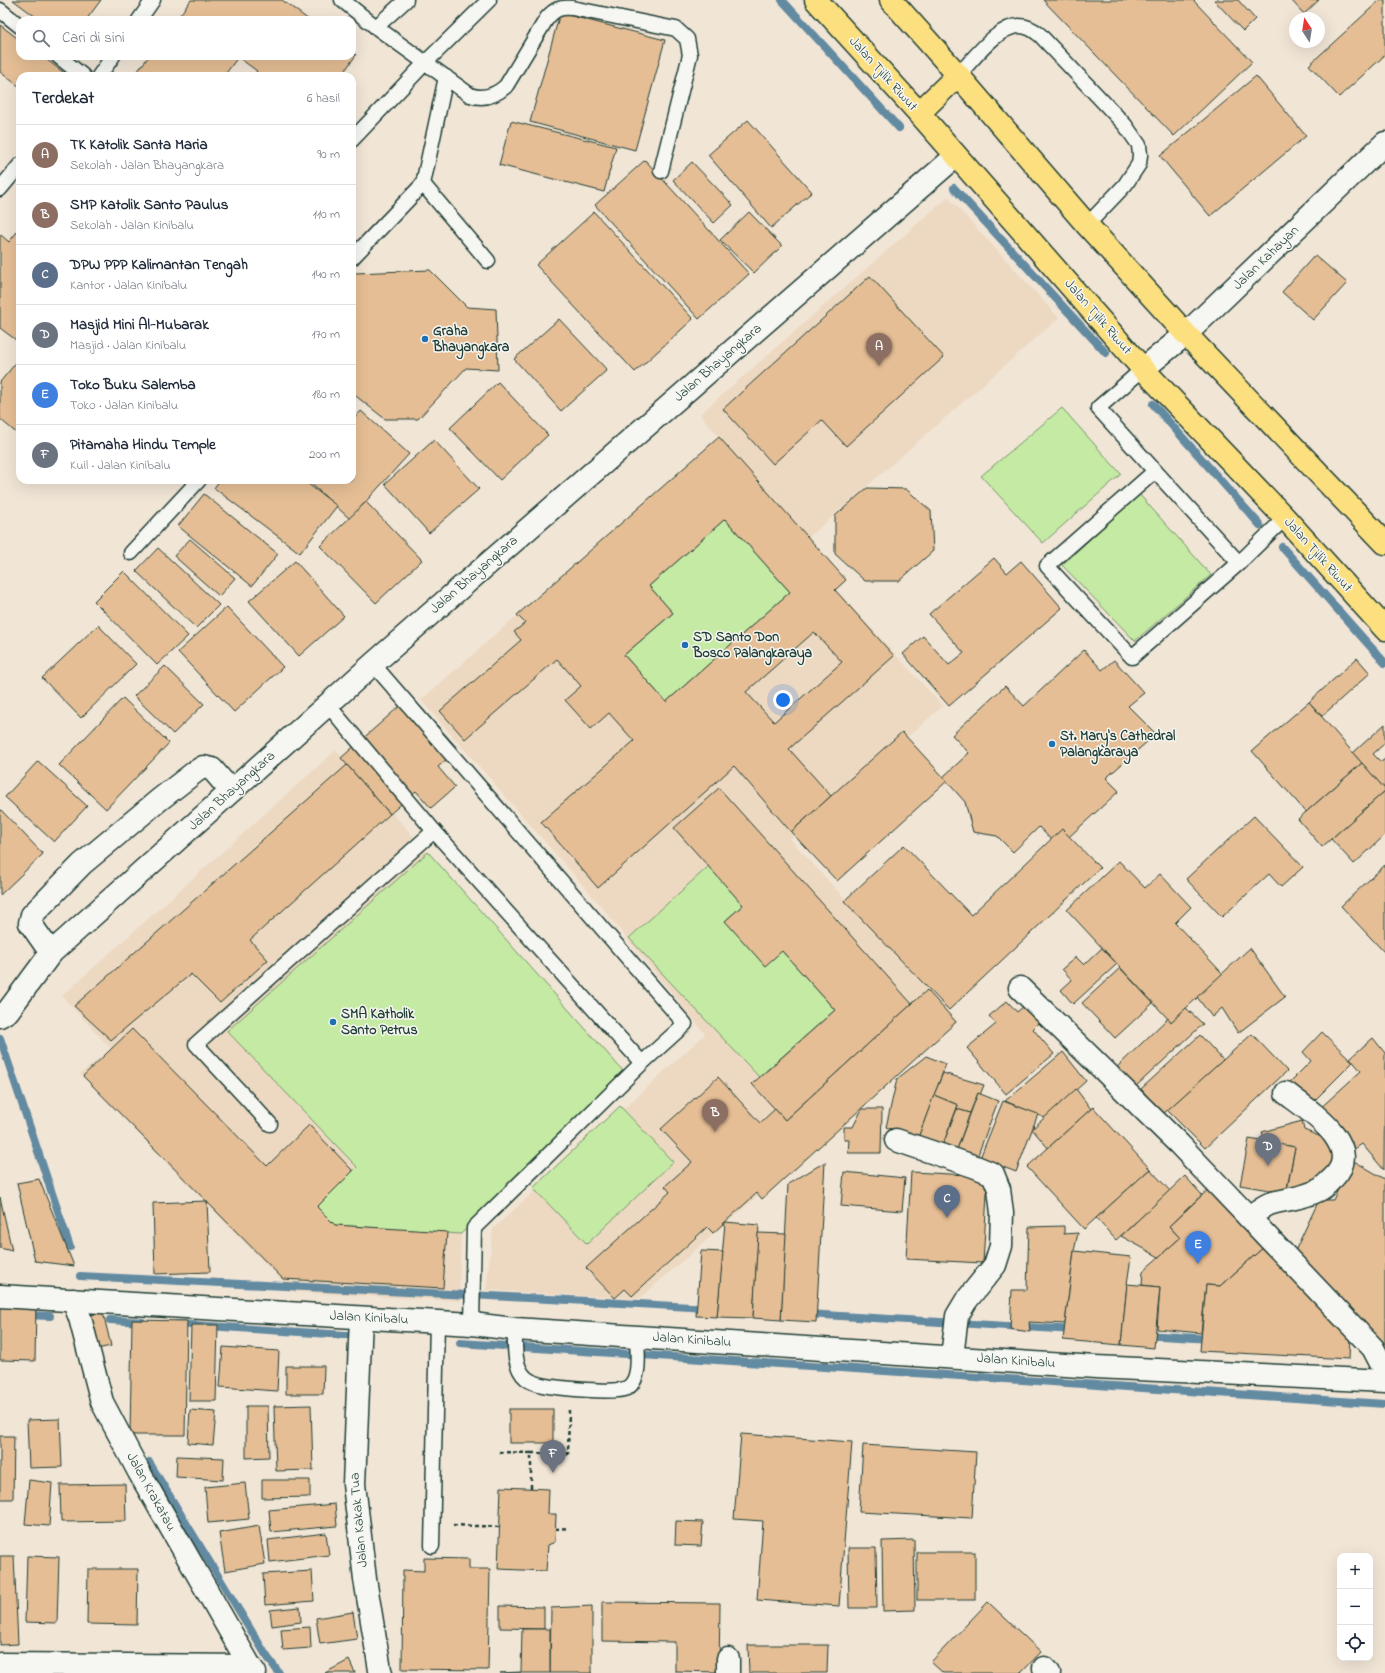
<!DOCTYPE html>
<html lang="id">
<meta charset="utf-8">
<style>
body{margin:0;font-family:"Indie Flower",sans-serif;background:#f2f2f3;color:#1f2937}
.controls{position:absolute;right:12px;bottom:12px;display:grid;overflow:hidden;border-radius:8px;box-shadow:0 4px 16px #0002}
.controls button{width:36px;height:36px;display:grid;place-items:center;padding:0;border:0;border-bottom:1px solid #e0e1e3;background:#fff;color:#1f2937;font:20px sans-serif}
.compass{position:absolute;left:1289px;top:12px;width:36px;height:36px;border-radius:50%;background:#fff;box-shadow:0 4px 16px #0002;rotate:348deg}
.you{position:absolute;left:783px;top:700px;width:14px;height:14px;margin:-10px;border:3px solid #fff;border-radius:50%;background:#1a73e8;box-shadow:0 0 0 6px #1a73e833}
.badge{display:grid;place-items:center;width:26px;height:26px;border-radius:50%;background:#1f6fb2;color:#fff;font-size:13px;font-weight:700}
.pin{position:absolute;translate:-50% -33px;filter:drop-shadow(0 1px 2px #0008)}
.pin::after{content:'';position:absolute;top:21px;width:14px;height:12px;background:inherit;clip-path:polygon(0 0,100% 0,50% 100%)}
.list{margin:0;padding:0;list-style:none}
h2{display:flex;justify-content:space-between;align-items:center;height:52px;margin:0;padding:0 16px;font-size:17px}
h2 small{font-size:13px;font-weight:400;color:#747a83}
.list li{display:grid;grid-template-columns:26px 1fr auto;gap:12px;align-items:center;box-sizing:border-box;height:60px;padding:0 16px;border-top:1px solid #e0e1e3}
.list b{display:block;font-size:15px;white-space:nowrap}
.list p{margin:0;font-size:13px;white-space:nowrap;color:#747a83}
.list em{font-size:13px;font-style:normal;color:#747a83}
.icon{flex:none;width:22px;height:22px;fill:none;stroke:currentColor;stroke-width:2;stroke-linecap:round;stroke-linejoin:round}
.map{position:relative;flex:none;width:1385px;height:1673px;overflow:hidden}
.search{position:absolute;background:#fff;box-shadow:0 4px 16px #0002;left:16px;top:16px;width:340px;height:44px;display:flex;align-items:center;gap:10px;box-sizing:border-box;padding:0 14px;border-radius:12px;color:#747a83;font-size:15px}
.panel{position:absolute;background:#fff;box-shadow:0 4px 16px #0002;left:16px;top:72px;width:340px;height:412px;border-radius:12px}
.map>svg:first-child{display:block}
.built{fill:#edd9c2}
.green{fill:#c5eaa3;stroke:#72946c}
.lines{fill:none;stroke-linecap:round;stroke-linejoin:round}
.stream{stroke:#628aa1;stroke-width:8}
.building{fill:#e5be95;stroke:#1f3d34;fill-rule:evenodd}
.service-casing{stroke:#1f3d34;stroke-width:17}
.minor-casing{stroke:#1f3d34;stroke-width:25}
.tertiary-casing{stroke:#1f3d34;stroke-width:25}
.trunk-casing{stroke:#1f3d34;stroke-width:25}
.path{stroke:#1f3d34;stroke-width:2.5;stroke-dasharray:4 3;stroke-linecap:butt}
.service{stroke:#f6f6f2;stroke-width:14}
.minor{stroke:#f6f6f2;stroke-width:22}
.tertiary{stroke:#f6f6f2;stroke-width:22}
.trunk{stroke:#fce080;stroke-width:22}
.poi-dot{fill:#1f6fb2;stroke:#f6f6f2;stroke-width:1.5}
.labels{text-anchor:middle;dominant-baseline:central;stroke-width:3;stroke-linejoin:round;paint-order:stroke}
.street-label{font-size:14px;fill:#1f3d34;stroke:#f6f6f2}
.poi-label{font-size:14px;font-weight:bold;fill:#1f3d34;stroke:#f6f6f2;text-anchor:start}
</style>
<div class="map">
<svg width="1385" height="1673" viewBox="0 0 1385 1673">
<rect width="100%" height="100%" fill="#f1e5d6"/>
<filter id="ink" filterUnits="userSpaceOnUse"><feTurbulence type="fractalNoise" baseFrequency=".025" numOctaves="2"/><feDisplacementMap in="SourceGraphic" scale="8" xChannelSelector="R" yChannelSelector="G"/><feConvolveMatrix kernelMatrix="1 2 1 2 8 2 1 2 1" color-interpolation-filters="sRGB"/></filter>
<g filter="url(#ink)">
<g class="built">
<polygon points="948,197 1059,318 808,538 846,580 836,590 943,706 790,839 958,1022 639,1299 486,1290 493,1229 705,1034 595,899 421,700 719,438 700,414"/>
<polygon points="336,750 624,1072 461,1234 459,1301 293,1292 80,1074 111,1049 62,996"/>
</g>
<g class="green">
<polygon points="1062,408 1121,474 1043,543 981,476"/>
<polygon points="1139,494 1211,575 1135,641 1062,565"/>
<polygon points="725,519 790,592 666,702 624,655 673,613 649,586"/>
<polygon points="428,852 624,1072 461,1234 335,1225 317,1207 357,1167 227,1031"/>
<polygon points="709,866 743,905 725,921 782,951 835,1010 759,1077 629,938"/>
<polygon points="620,1106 673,1162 587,1244 533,1188"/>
</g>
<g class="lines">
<g class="stream">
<polyline points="782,0 899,128"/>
<polyline points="954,188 1106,353"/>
<polyline points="1153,404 1260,525"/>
<polyline points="1282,547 1385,663"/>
<polyline points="0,1038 70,1247"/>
<polyline points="80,1276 569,1300 708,1308"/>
<polyline points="807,1314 1075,1330"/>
<polyline points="25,1315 50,1316"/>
<polyline points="110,1320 142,1322"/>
<polyline points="177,1324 346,1335"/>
<polyline points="1145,1335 1211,1339"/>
<polyline points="460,1343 1385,1404"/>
<polyline points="149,1462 266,1655 279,1673"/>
</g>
</g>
<g class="building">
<polygon points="13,0 101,0 86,20 40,20"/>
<polygon points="191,0 282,0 309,20 176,20"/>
<polygon points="1043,0 1193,0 1252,62 1174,136"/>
<polygon points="1214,0 1238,0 1255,19 1243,31"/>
<polygon points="1291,0 1319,0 1304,14"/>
<polygon points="1380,0 1385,0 1385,55 1339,97 1309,65"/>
<polygon points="560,13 665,40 635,150 530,122"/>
<polygon points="0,25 20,40 20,56 42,56 68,76 20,76 20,87 0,72"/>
<polygon points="352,51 356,55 341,76 253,76 257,71 238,57 224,76 134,76 149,56 352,56"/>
<polygon points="1256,76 1306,136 1210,216 1160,156"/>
<polygon points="748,120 812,192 771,228 708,155"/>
<polygon points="511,121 616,147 604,192 499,165"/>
<polygon points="645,160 749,274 699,319 595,205"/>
<polygon points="692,162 733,205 714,223 673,180"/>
<polygon points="594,212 693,319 635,372 536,265"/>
<polygon points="749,212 782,246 754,273 720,240"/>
<polygon points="20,228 20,343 0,328 0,237 1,235 9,242"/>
<polygon points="1315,255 1347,283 1313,320 1282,292"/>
<polygon points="430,270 467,307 496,309 498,370 466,368 418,419 385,419 352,393 352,278 355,273"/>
<polygon points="870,276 944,357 846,446 822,420 773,464 723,409"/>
<polygon points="559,319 607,370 561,411 514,359"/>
<polygon points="20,358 20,436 0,419 0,382"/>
<polygon points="498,382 548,435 500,480 450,428"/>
<polygon points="361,411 409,454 350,519 307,480 352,480 352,421"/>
<path d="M719,437L846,580L835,590L894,656L789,749L831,796L791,832L734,766L598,888L541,822L634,741L609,713L591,729L565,700L581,686L557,659L465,739L440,711L521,640L514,632L525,623L517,615ZM725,519L790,592L666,702L624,655L673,613L649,586ZM814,632L842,662L774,722L746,692Z"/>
<polygon points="434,440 479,489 429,533 385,484"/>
<polygon points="220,480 303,480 337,506 300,553 214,488"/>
<polygon points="867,488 906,489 931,511 933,551 899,581 865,581 835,554 835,516"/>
<polygon points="204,494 278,554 252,586 178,526"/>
<polygon points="366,502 422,560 376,603 320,546"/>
<polygon points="190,539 235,578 219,596 174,556"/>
<polygon points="158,548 219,605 196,628 136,571"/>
<polygon points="994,558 1007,573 1021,561 1062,608 949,706 903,654 923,636 949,665 964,653 929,614"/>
<polygon points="295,561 344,616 299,656 249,601"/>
<polygon points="124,571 188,636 157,665 94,601"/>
<polygon points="227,607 283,667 234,712 178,652"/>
<polygon points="98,625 136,664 81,718 42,678"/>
<polygon points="1084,650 1102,670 1114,660 1144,693 1128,706 1156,734 1106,778 1119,791 1058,847 1039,827 1013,852 997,836 973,832 965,802 943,777 969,753 952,735 1005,686 1024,706"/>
<polygon points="1357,658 1370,673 1322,716 1309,702"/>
<polygon points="165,666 204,704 173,734 134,696"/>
<polygon points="411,696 458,749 438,767 455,787 431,808 416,791 390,814 341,758"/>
<polygon points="123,698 169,743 106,809 59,765"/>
<polygon points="1309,702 1362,763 1306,812 1252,751"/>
<polygon points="1385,724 1385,743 1373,754 1381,762 1385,759 1385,789 1353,753"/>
<polygon points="902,732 947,781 837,881 791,832"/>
<polygon points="38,761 87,806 54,842 5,797"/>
<polygon points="1362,763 1385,789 1385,791 1322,847 1298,819"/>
<polygon points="347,765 390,814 250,940 268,960 220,1003 191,974 111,1040 74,1006"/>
<polygon points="719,788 912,1004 785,1120 752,1084 835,1010 782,951 765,966 725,921 743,905 674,828"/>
<polygon points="1385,791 1385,835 1354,864 1331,839"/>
<polygon points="0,809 43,854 0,895"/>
<polygon points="1254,816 1303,867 1281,887 1269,874 1222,917 1186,879"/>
<polygon points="1062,829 1100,868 949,1010 844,901 904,845 971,915"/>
<polygon points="1119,861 1145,888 1160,874 1191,907 1175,923 1223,974 1171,1022 1067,910"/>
<polygon points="1385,865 1385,953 1341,906"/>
<polygon points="1102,948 1117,964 1073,1004 1061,990 1072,980 1062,969 1076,957 1084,965"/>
<polygon points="1250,948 1285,997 1238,1033 1222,1008 1212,1017 1197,997"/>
<polygon points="1120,968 1153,1003 1115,1038 1082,1003"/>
<polygon points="927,990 956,1022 762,1199 757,1193 713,1233 707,1227 632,1296 625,1289 615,1298 586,1268 670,1192 665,1186 692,1162 661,1129 718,1077 760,1123 775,1109 785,1120"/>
<polygon points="1007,1001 1017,1012 1024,1006 1039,1023 1033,1029 1054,1054 1006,1094 967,1048 996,1024 989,1016"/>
<polygon points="1186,1008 1203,1024 1134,1088 1115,1069 1168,1018 1171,1022"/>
<polygon points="132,1029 267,1166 309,1125 353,1171 317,1207 335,1225 447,1232 443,1288 283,1279 83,1076"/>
<polygon points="1322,1032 1353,1062 1311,1104 1289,1083 1311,1061 1303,1052"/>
<polygon points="1252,1034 1287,1071 1205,1148 1167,1110"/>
<polygon points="1200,1035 1223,1060 1163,1114 1141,1089"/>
<polygon points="1373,1038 1385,1053 1384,1170 1362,1144 1353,1150 1317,1111 1361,1071 1350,1058"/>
<polygon points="1063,1052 1086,1081 1045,1118 1005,1101"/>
<polygon points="926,1056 946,1064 918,1138 886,1127 897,1079"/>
<polygon points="943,1073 984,1085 980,1095 978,1093 970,1113 957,1109 958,1105 934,1095"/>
<polygon points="1076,1089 1091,1109 1048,1148 1032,1129"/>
<polygon points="978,1093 998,1101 976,1160 956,1152"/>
<polygon points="934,1095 958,1105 942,1147 918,1138"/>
<polygon points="1003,1101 1038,1114 1016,1172 980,1158"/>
<polygon points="1093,1107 1150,1169 1084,1229 1027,1167"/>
<polygon points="862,1109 882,1109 881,1153 848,1153 849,1140 844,1140 844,1127 853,1127"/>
<polygon points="957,1109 970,1113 956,1152 942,1147"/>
<polygon points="1302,1121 1304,1130 1334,1142 1340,1167 1306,1194 1287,1190 1295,1147 1266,1142 1262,1132"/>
<polygon points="1249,1139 1295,1147 1286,1193 1240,1185"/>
<polygon points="1352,1160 1385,1179 1385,1346 1381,1347 1295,1251 1319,1200 1333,1200"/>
<polygon points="825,1162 816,1322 781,1320 788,1184"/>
<polygon points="1150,1169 1170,1191 1116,1240 1096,1218"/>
<polygon points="844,1172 905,1178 902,1211 841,1206"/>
<polygon points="911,1172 988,1176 983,1263 906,1259"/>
<polygon points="1185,1176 1202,1195 1169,1226 1180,1238 1159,1257 1121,1236"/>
<polygon points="39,1179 74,1266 35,1261 17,1183"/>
<polygon points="1210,1188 1264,1247 1220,1286 1206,1285 1201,1333 1157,1329 1160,1287 1142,1285 1143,1271 1180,1238 1169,1226"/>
<polygon points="0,1197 12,1251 0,1248"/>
<polygon points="207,1201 210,1272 155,1274 153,1203"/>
<polygon points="725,1222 759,1225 753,1318 717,1317"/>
<polygon points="1064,1226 1064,1234 1078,1233 1074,1251 1065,1324 1029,1322 1030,1332 1010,1329 1012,1290 1027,1290 1029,1227"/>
<polygon points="758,1233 786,1234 781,1320 753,1318"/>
<polygon points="1264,1247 1350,1336 1349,1359 1200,1351 1206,1285 1220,1286"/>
<polygon points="701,1251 723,1252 717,1317 696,1316"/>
<polygon points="1074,1251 1131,1257 1127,1284 1121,1345 1063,1340"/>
<polygon points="1127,1284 1160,1287 1154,1348 1121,1345"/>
<polygon points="0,1303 36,1304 35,1361 0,1360"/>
<polygon points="103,1312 111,1346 92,1350 84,1317"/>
<polygon points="132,1320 187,1321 185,1435 130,1435"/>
<polygon points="191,1325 218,1325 216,1401 189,1401"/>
<polygon points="223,1347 279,1351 277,1391 220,1387"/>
<polygon points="286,1366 324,1366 323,1394 286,1394"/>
<polygon points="311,1405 313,1470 276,1471 274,1406"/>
<polygon points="246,1406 268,1406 269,1457 246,1458"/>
<rect x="509" y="1409" width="44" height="34"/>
<polygon points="190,1410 216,1412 213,1445 188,1443"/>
<polygon points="60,1419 62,1467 29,1468 27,1420"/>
<polygon points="741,1434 852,1442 839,1606 757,1600 763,1521 734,1519"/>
<polygon points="0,1436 14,1436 13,1499 0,1499"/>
<polygon points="863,1445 976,1452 972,1518 859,1512"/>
<polygon points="177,1456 224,1458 223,1480 176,1477"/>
<polygon points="29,1480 52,1483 49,1526 25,1524"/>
<polygon points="262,1480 310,1480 310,1497 262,1498"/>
<polygon points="245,1483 249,1519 208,1523 205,1487"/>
<polygon points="125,1484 126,1521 61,1522 60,1485"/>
<polygon points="501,1487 549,1489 548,1514 556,1514 555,1542 548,1545 546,1571 498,1569"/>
<polygon points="335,1504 337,1526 271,1532 269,1510"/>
<polygon points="676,1521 703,1522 701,1546 675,1545"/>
<polygon points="259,1526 265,1564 225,1571 219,1533"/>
<polygon points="326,1533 329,1555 270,1562 268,1540"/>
<polygon points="914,1540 915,1610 883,1611 882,1541"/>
<polygon points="848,1548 876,1548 877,1608 849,1608"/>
<rect x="917" y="1552" width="58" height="48"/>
<polygon points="0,1556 14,1556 18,1644 0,1645"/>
<polygon points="27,1556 59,1557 57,1623 25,1622"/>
<polygon points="424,1558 469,1559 469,1569 490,1569 488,1670 402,1669 403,1570 424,1571"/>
<polygon points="88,1569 138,1569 137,1625 87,1624"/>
<polygon points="312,1571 314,1601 265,1605 263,1574"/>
<polygon points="602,1602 720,1603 719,1672 675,1671 675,1642 602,1641"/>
<polygon points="988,1602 1041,1652 1021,1673 943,1673 931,1662"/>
<polygon points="500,1606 544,1607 544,1629 500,1628"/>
<polygon points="592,1606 592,1673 550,1673 551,1608"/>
<polygon points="300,1607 301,1622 272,1626 270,1610"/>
<polygon points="353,1612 357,1639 320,1644 316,1618"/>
<polygon points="310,1627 311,1648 283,1650 281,1629"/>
<polygon points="522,1629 550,1629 550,1673 500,1673 521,1672"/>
<polygon points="748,1645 828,1645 827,1673 749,1673"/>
<polygon points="349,1660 355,1673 325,1673"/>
</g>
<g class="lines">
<g class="service-casing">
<g id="service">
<path d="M342,0L376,27L470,95C484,100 496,95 506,86L547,18C555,9 560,7 572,8L676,29L687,39L690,55L661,171"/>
<polyline points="0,10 20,26"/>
<polyline points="139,20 153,0"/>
<polyline points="376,27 406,0"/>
<polyline points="58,56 83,76"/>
<path d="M958,75C973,60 998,25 1020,26C1028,26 1034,30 1040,35L1125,125L1139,145L1140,155L1139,164L1125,185L1087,225"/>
<polyline points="99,76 113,56"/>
<polyline points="352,140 426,62 489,0"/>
<polyline points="423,184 488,261"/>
<polyline points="0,189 20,165"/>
<polyline points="352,258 423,184 446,77"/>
<polyline points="1143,369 1098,408 1155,471 1047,566 1132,657 1239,563 1285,518"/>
<polyline points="1155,471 1239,563"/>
<polyline points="131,553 199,480"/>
<polyline points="328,705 434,831 642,1063 685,1024 373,664"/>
<polyline points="270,1124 196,1044 434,831"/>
<polyline points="472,1324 474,1228 642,1063"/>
<path d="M515,1329C515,1344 513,1367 526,1378C529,1381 537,1384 542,1385C557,1388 616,1394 627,1388C642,1380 637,1351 637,1336"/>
<polyline points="432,1546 437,1322"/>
</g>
</g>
<g class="minor-casing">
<g id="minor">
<polyline points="1143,369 1186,334 1385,143"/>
<polyline points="51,953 30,923 32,915 82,864 159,800 195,772 203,767 212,769 231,791"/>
<polyline points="1020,988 1179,1144 1373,1348 1385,1371"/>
<polyline points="0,1016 8,1011 51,953 373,664 956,156"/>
<polyline points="896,1140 976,1167 993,1174 999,1189 1002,1213 1001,1246 995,1265 966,1301 957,1316 952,1357"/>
<path d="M1249,1217C1256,1213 1264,1205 1272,1203C1288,1199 1304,1198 1319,1190C1324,1188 1328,1182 1333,1178C1366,1146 1308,1110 1286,1093"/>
<polyline points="73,1300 80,1318 102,1402 139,1472 250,1666 255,1673"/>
<polyline points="361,1318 354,1484 365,1579 380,1670 381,1673"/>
<polyline points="728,1659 728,1673"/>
<polyline points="0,1664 250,1666"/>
<polyline points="1044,1668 1049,1673"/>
</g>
</g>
<g class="tertiary-casing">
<polyline id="tertiary" points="0,1296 472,1324 515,1329 1096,1367 1385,1381"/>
</g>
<g class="trunk-casing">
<g id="trunk">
<polyline points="816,0 919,113 1143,369 1285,518 1385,629"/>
<polyline points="891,0 958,75 1087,225 1186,334 1385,543"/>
<polyline points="919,113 958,75"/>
</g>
</g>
<g class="path">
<polyline points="499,1452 531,1453"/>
<polyline points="531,1488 531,1453 568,1454 569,1408"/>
<polyline points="453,1525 500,1527"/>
<polyline points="555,1529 569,1528"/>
</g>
<use href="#service" class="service"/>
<use href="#minor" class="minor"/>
<use href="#tertiary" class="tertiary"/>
<use href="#trunk" class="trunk"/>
</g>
</g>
<g class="poi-dot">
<circle cx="425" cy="339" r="4"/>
<circle cx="685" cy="645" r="4"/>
<circle cx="1052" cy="744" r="4"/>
<circle cx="333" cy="1022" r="4"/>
</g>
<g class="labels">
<g class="street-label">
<text transform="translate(883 74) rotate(48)">Jalan Tjilik Riwut</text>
<text transform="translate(1266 258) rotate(-44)">Jalan Kahayan</text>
<text transform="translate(1098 317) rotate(49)">Jalan Tjilik Riwut</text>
<text transform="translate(718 363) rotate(-41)">Jalan Bhayangkara</text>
<text transform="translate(1318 555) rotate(48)">Jalan Tjilik Riwut</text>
<text transform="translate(474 575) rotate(-41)">Jalan Bhayangkara</text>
<text transform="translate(232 791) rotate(-42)">Jalan Bhayangkara</text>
<text transform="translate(369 1318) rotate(3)">Jalan Kinibalu</text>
<text transform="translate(692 1340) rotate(4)">Jalan Kinibalu</text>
<text transform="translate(1016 1361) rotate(4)">Jalan Kinibalu</text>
<text transform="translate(151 1492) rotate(61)">Jalan Krakatau</text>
<text transform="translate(359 1520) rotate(-95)">Jalan Kakak Tua</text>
</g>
<g class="poi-label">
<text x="433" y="331">Graha<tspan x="433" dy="16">Bhayangkara</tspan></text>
<text x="693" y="637">SD Santo Don<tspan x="693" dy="16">Bosco Palangkaraya</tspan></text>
<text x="1060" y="736">St. Mary's Cathedral<tspan x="1060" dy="16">Palangkaraya</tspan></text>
<text x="341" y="1014">SMA Katholik<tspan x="341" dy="16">Santo Petrus</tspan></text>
</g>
</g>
</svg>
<div class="controls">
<button>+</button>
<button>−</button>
<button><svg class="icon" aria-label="locate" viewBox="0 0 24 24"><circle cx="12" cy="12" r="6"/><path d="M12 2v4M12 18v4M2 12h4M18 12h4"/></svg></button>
</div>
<svg class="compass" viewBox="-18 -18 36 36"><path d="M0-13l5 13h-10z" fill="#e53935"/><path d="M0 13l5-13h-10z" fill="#747a83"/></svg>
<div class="you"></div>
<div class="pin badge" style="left:879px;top:366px;background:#8d6e63">A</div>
<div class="pin badge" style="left:715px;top:1132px;background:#8d6e63">B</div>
<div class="pin badge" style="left:947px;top:1218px;background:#5c6f8a">C</div>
<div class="pin badge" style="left:1268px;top:1166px;background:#6b7280">D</div>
<div class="pin badge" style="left:1198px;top:1264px;background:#3f7fe0">E</div>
<div class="pin badge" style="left:553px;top:1473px;background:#6b7280">F</div>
<div class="search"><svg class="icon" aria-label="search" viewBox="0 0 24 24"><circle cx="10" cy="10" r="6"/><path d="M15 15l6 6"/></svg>Cari di sini</div>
<section class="panel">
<h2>Terdekat<small>6 hasil</small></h2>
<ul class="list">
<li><span class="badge" style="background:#8d6e63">A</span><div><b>TK Katolik Santa Maria</b><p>Sekolah · Jalan Bhayangkara</p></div><em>90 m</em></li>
<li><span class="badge" style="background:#8d6e63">B</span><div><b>SMP Katolik Santo Paulus</b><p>Sekolah · Jalan Kinibalu</p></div><em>110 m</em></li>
<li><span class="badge" style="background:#5c6f8a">C</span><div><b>DPW PPP Kalimantan Tengah</b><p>Kantor · Jalan Kinibalu</p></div><em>140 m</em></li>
<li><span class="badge" style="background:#6b7280">D</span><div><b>Masjid Mini Al-Mubarak</b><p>Masjid · Jalan Kinibalu</p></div><em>170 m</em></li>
<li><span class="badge" style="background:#3f7fe0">E</span><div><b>Toko Buku Salemba</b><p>Toko · Jalan Kinibalu</p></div><em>180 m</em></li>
<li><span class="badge" style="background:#6b7280">F</span><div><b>Pitamaha Hindu Temple</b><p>Kuil · Jalan Kinibalu</p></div><em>200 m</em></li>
</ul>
</section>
</div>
